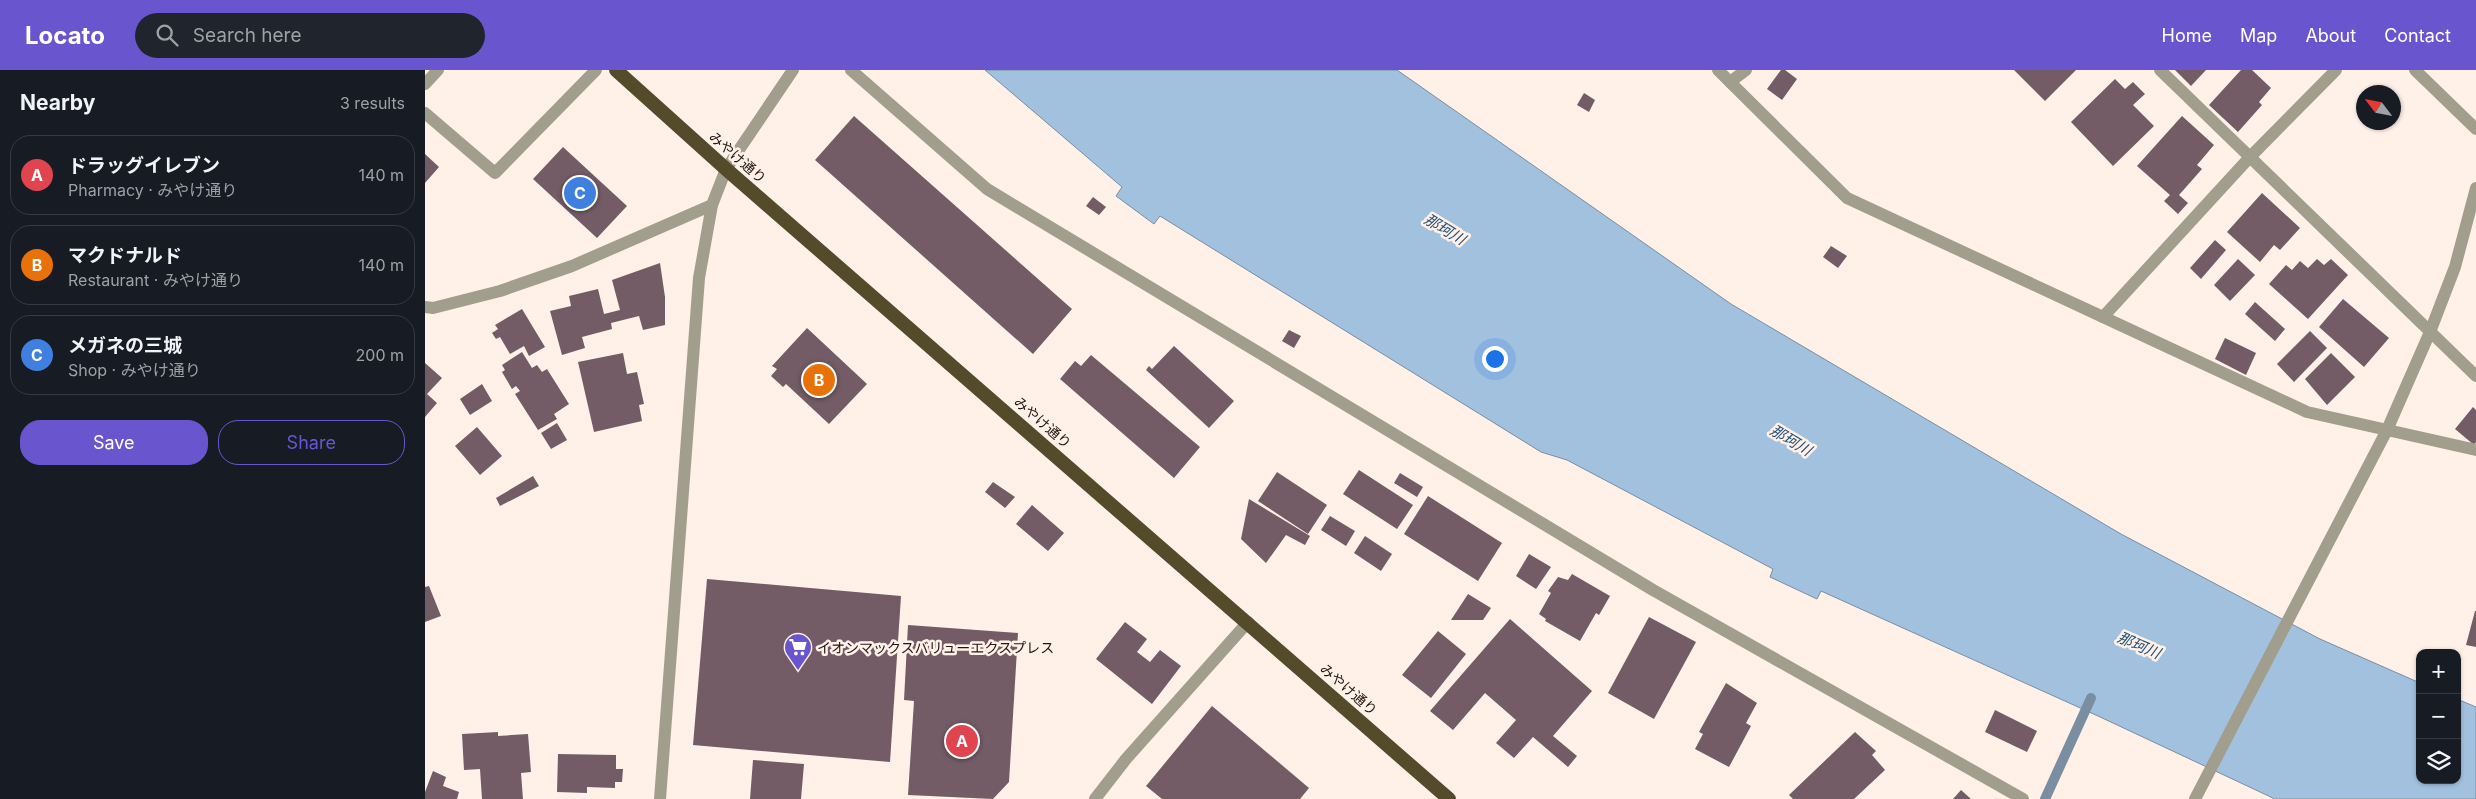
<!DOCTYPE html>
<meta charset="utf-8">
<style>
body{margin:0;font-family:Inter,"Noto Sans JP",sans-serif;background:#20242c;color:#f1f3f6}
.controls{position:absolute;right:15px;bottom:15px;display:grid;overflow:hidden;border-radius:10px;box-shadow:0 1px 4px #0004}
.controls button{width:45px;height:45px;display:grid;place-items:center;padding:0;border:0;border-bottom:1px solid #363941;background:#171b24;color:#f1f3f6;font:25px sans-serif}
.compass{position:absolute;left:1931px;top:15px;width:45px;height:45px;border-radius:50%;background:#171b24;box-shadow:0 1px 4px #0004;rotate:302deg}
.you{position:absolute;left:1069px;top:288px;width:18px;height:18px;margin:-12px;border:4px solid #fff;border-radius:50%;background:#1a73e8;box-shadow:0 0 0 8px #1a73e833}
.badge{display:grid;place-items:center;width:32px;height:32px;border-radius:50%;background:#6956cf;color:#fff;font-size:16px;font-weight:700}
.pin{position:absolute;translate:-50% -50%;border:2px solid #fff;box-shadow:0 1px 5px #0006}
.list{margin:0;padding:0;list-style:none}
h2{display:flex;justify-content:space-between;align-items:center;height:65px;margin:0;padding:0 20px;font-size:21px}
h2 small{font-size:16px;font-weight:400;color:#9ea1a6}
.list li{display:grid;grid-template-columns:32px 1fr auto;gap:15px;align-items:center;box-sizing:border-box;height:80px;margin:0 10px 10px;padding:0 10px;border:1px solid #363941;border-radius:20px}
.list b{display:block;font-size:19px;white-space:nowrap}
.list p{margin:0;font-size:16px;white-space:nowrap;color:#9ea1a6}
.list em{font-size:16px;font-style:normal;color:#9ea1a6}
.actions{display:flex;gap:10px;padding:15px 20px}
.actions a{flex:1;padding:11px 0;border:1px solid #6956cf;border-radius:20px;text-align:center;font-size:18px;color:#6956cf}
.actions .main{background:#6956cf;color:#fff}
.icon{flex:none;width:28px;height:28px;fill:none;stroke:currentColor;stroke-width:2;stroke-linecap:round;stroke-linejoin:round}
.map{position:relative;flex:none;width:2051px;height:729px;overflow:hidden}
header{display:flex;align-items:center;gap:30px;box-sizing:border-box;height:70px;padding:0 25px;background:#6956cf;color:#fff}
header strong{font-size:24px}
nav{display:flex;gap:28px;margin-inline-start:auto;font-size:18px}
.search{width:350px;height:45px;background:#20242c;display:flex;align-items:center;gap:12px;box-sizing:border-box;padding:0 18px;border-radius:28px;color:#9ea1a6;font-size:19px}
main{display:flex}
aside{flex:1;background:#171b24}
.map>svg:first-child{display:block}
.water{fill:#a2c1df;stroke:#7a8ea1}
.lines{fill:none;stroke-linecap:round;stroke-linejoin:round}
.stream{stroke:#7a8ea1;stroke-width:10}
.building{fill:#735c66}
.service{stroke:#a29e8d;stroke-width:12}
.minor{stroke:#a29e8d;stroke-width:12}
.tertiary{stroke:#a29e8d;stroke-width:12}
.trunk{stroke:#544b2b;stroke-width:14}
.labels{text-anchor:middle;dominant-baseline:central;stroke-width:5;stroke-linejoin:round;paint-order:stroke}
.street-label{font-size:14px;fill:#1e1611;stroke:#fff0e8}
.poi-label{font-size:14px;fill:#1e1611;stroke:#fff0e8;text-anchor:start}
.water-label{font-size:15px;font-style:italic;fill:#235179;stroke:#fff0e8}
</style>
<header>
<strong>Locato</strong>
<div class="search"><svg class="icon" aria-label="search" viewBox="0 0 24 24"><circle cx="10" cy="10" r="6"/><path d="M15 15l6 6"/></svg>Search here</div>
<nav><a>Home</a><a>Map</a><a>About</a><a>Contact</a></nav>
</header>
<main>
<aside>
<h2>Nearby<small>3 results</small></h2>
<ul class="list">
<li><span class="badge" style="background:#e0444e">A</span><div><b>ドラッグイレブン</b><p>Pharmacy · みやけ通り</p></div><em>140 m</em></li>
<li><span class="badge" style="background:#e8710a">B</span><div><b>マクドナルド</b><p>Restaurant · みやけ通り</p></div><em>140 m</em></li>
<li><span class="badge" style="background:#3f7fe0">C</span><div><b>メガネの三城</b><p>Shop · みやけ通り</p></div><em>200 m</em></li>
</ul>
<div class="actions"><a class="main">Save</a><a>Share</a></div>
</aside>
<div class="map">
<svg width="2051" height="729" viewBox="0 0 2051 729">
<rect width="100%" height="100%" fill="#fff0e8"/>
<polygon class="water" points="560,0 972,0 1306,234 1696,464 1895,569 1995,613 1995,710 2032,710 2032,629 2051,637 2051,729 1850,729 1673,646 1396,521 1392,529 1345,507 1348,499 1142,390 1116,382 735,146 729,154 691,126 697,117"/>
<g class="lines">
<polyline class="stream" points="1620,729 1666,628"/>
</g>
<g class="building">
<polygon points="1356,0 1360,0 1372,9 1357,30 1342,19"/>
<polygon points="1589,0 1651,0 1620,31"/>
<polygon points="1750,0 1781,0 1766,16"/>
<polygon points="1816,0 1827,0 1846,18 1834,32 1837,35 1813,62 1784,35"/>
<polygon points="1690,9 1700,19 1708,12 1720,24 1708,35 1729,56 1688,96 1646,52"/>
<polygon points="1159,23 1170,30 1164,42 1152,35"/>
<polygon points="429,46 647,239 608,284 390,90"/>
<polygon points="1757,46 1789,75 1772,95 1777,99 1754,125 1763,133 1753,144 1739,131 1745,125 1712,96"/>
<polygon points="138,77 202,136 172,168 108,109"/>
<polygon points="0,84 14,97 0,113"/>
<polygon points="1837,123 1875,158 1855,180 1849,175 1835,192 1802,162"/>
<polygon points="668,127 681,137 674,145 661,136"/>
<polygon points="1790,170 1801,180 1776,209 1765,198"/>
<polygon points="1406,176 1422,186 1413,198 1398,187"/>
<polygon points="1813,189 1830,205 1805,231 1789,215"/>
<polygon points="1892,189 1899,195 1906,189 1923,205 1883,249 1844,214 1861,195 1867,200 1875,191 1883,198"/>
<polygon points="235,193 240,227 240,255 218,260 214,246 186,253 187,259 157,267 160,278 137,285 125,241 146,236 144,226 173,219 179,244 195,240 187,210"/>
<polygon points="1918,229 1964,268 1939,297 1894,257"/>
<polygon points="1830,232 1860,259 1850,271 1820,244"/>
<polygon points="97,239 120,277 104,286 99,276 85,284 75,267 71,269 67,263 73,259 70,255"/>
<polygon points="382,258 442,314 404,354 361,314 358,317 346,306 352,299 347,296"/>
<polygon points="864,260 876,266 869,278 857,271"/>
<polygon points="1885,261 1902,278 1869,312 1852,294"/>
<polygon points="1800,268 1831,283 1821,305 1790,289"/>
<polygon points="749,276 809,331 784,358 721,300 724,296 727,299"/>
<polygon points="97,282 107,298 112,295 117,302 122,299 144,334 129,344 132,349 113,360 90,324 95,321 91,316 87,319 77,302 80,300 77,295"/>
<polygon points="198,283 202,304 212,302 219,334 214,335 217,351 169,362 153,292"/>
<polygon points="1906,283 1930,307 1902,335 1880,309"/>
<polygon points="666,285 775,377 749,408 635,309 650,291 656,296"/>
<polygon points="0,293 17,308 2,324 12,333 0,347"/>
<polygon points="57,314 67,331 45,345 35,329"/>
<polygon points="2048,337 2051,340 2051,372 2049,375 2030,359"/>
<polygon points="132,353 142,370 126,379 116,363"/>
<polygon points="52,357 77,386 55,405 30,376"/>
<polygon points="934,400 988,435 972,459 918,424"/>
<polygon points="852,402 902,435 883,464 833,431"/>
<polygon points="975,403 998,417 992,427 969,413"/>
<polygon points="108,406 114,416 75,436 71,428"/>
<polygon points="568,412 590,427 580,438 560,422"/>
<polygon points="1003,426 1077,473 1053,511 979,464"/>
<polygon points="824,429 885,466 880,475 861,465 841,493 816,469"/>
<polygon points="607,435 639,463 623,481 591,454"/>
<polygon points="905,446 930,461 921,476 896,460"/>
<polygon points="940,466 967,484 956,501 929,483"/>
<polygon points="1104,484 1126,497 1111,519 1091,506"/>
<polygon points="1147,504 1185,526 1174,545 1171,543 1155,571 1120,551 1121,549 1114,544 1126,523 1123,521 1133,507 1143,510"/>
<polygon points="282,509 476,526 465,692 268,675"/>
<polygon points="4,516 16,546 0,552 0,517"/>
<polygon points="1043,524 1066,538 1058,550 1026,550"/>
<polygon points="2050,541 2051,541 2051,577 2041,575"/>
<polygon points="1224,547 1271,572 1229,649 1183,623"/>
<polygon points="1085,549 1167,621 1128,666 1152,686 1143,697 1108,667 1089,688 1071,673 1091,650 1060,623 1028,660 1005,641"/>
<polygon points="700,552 722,569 712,582 725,592 735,580 756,596 727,634 671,589"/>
<polygon points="483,555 593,563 584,712 568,729 483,725 489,631 479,630"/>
<polygon points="1013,561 1041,584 1006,628 977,605"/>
<polygon points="1301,613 1332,633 1321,653 1326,656 1304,697 1270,679 1278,664 1274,662"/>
<polygon points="787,636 884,718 875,729 737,729 721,716"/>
<polygon points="1570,640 1612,661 1602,682 1560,662"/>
<polygon points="73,662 73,666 103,664 106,702 96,703 98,729 57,729 55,699 39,700 37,664"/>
<polygon points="1430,662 1451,681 1447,685 1460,700 1429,729 1368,729 1364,725"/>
<polygon points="133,684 191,685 191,699 198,699 197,712 190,712 190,718 162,717 162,723 132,722"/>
<polygon points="328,690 379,694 376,729 325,729"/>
<polygon points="8,701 21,707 18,716 34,722 32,729 0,729 0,722"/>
<polygon points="1536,720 1546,729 1528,729"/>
</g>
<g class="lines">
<g class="service">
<polyline points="1305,12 1422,128 1678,247"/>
<polyline points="0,14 13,0"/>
<polyline points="0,43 70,103 171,0"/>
</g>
<g class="minor">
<polyline points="426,0 562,119 1228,520 1598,729"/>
<polyline points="1293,0 1305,12 1321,0"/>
<polyline points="1735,0 2051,306"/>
<polyline points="1911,0 1825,87 1678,247 1882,342 2051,380"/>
<polyline points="1990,0 2051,59"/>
<polyline points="0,237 8,238 75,221 147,196 287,135"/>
<polyline points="235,729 274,208 287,135 301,99 368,0"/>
<polyline points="670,729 701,689 823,552"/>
</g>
<polyline class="tertiary" points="1770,729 1962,360 2005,262 2030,197 2051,118"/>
<polyline class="trunk" points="191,0 301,99 1024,729"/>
</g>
<defs>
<g id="supermarket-pin" transform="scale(1.4375)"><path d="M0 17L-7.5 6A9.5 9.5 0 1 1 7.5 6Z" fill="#6956cf" stroke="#fff0e8"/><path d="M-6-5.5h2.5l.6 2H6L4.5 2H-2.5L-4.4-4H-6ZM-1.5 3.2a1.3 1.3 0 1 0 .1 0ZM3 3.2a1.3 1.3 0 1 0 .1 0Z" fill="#fff"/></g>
</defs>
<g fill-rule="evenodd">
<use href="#supermarket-pin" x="373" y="577"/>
</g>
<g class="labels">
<g class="street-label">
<text transform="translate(313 87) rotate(41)">みやけ通り</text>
<text transform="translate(618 352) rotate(41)">みやけ通り</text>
<text transform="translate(924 619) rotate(41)">みやけ通り</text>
</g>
<g class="poi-label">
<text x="392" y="577">イオンマックスバリューエクスプレス</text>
</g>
<g class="water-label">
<text transform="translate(1020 159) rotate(31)">那珂川</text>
<text transform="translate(1366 370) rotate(31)">那珂川</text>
<text transform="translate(1714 575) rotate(23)">那珂川</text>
</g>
</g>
</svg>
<div class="controls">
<button>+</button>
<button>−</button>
<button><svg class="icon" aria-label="layers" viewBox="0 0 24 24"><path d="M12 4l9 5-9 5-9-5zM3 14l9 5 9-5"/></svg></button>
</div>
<svg class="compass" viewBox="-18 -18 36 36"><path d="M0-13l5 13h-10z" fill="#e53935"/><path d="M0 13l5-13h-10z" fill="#9ea1a6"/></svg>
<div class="you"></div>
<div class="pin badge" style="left:537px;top:671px;background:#e0444e">A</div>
<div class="pin badge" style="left:394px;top:310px;background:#e8710a">B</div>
<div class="pin badge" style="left:155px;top:123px;background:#3f7fe0">C</div>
</div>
</main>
